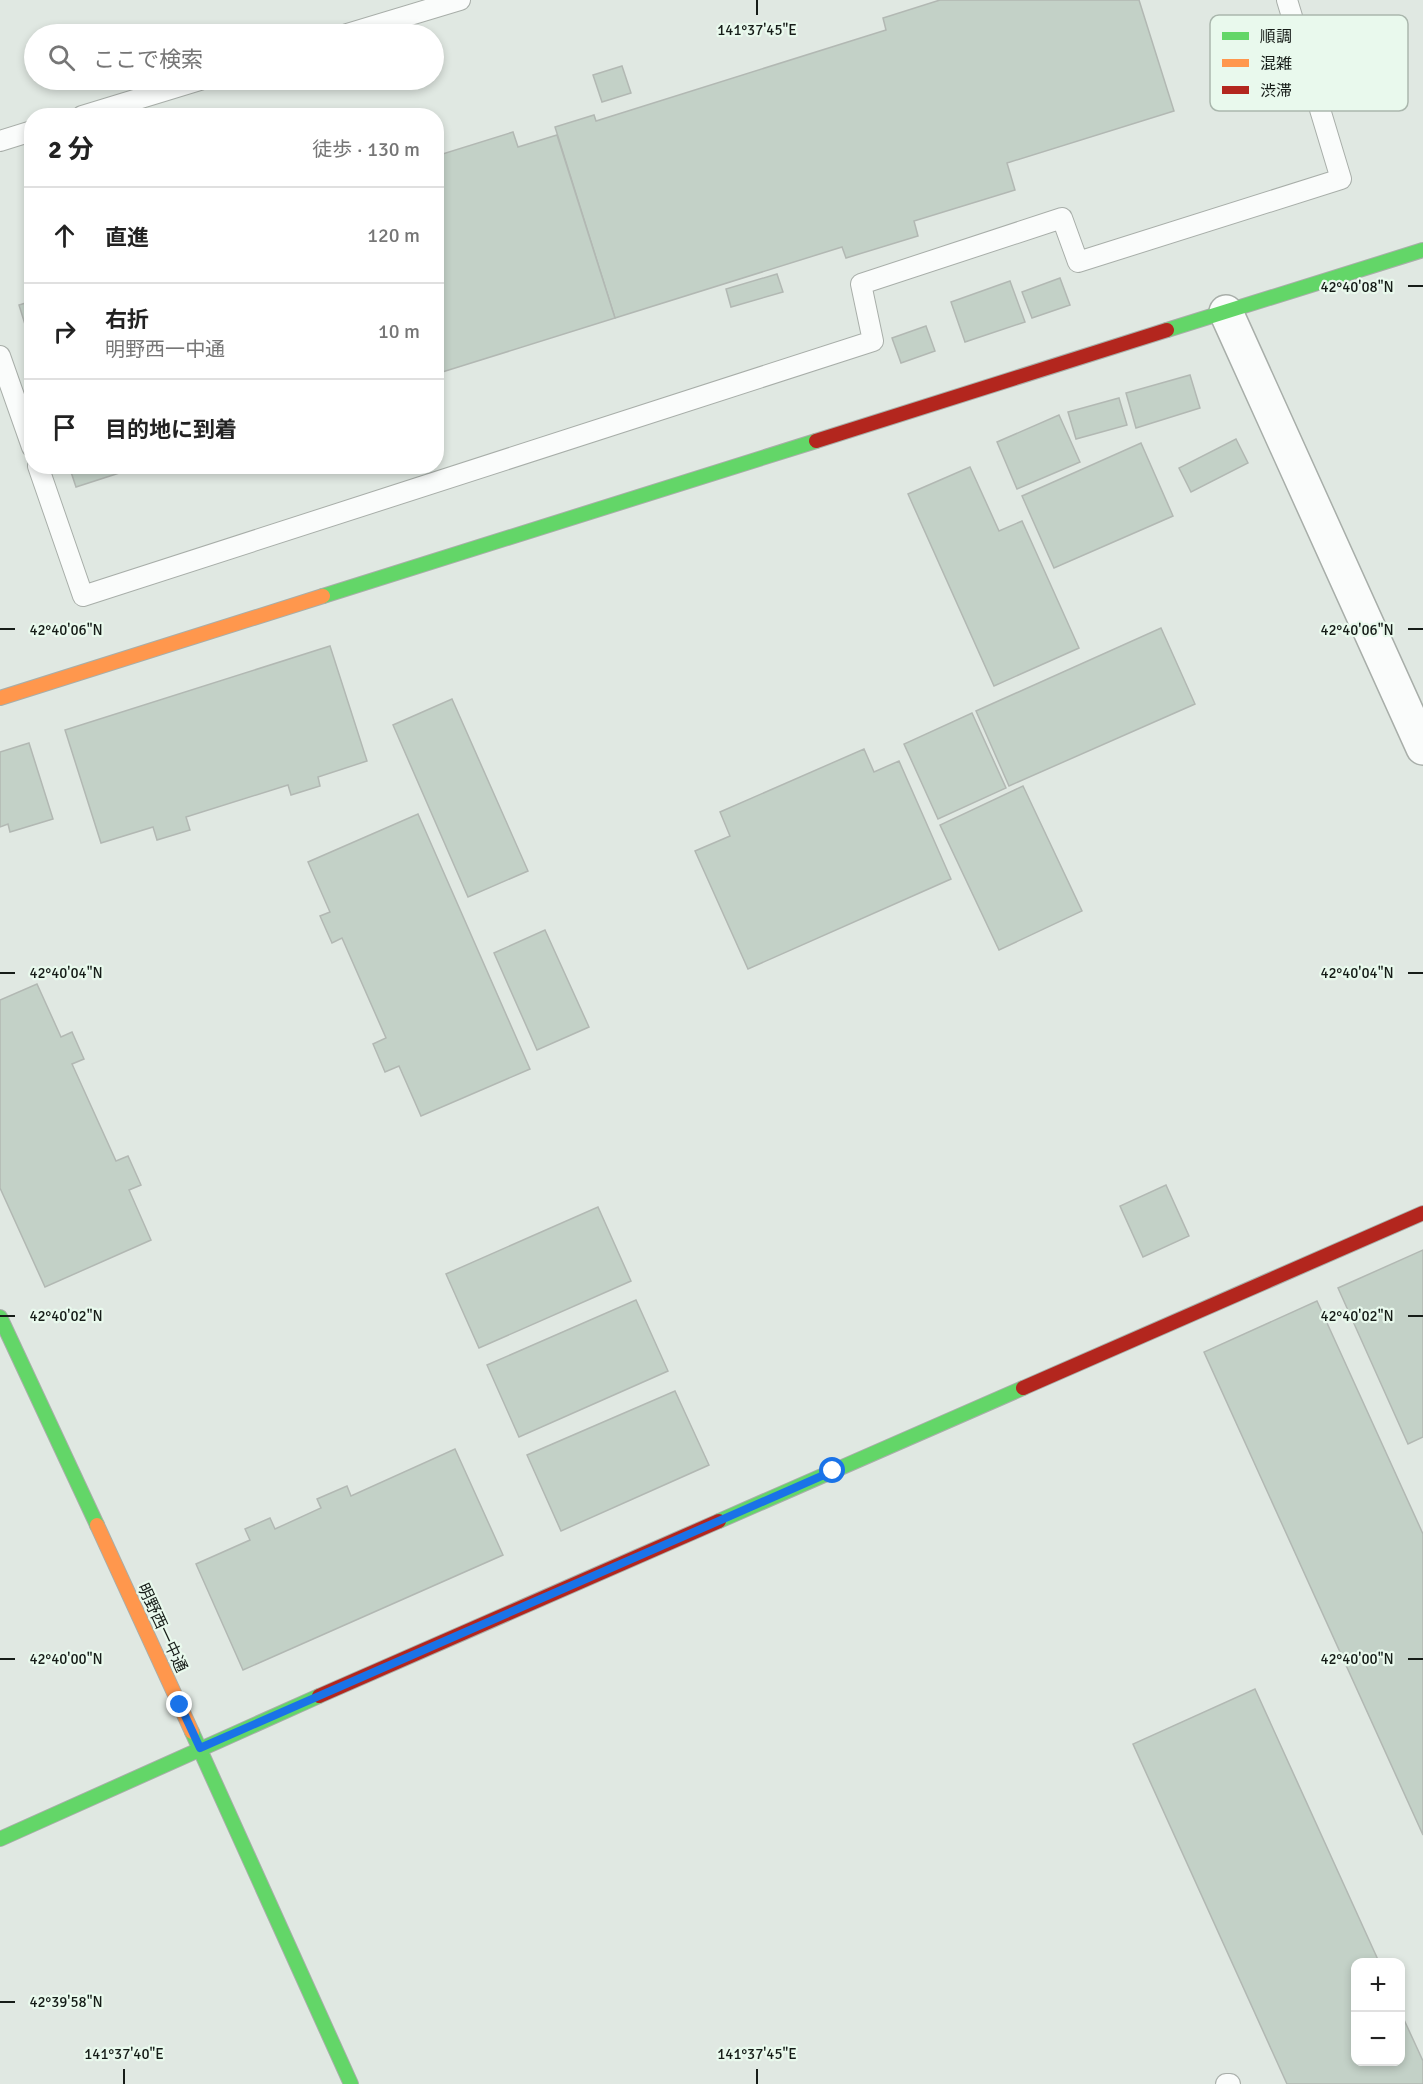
<!DOCTYPE html>
<html lang="ja">
<meta charset="utf-8">
<style>
body{margin:0;font-family:Signika,"Noto Sans JP",sans-serif;background:#f2f2f2;color:#222}
.controls{position:absolute;right:18px;bottom:18px;display:grid;overflow:hidden;border-radius:12px;box-shadow:0 3px 9px #0003}
.controls button{width:54px;height:54px;display:grid;place-items:center;padding:0;border:0;border-bottom:2px solid #e0e0e0;background:#fff;color:#222;font:30px sans-serif}
.stop{position:absolute;width:18px;height:18px;margin:-14px;border:4px solid #1a73e8;border-radius:50%;background:#fff}
.stop.end{background:#1a73e8;border-color:#fff;box-shadow:0 2px 6px #0008}
.list{margin:0;padding:0;list-style:none}
h2{display:flex;justify-content:space-between;align-items:center;height:78px;margin:0;padding:0 24px;font-size:26px}
h2 small{font-size:20px;font-weight:400;color:#767676}
.list li{display:grid;grid-template-columns:39px 1fr auto;gap:18px;align-items:center;box-sizing:border-box;height:96px;padding:0 24px;border-top:2px solid #e0e0e0}
.list b{display:block;font-size:22px;white-space:nowrap}
.list p{margin:0;font-size:20px;white-space:nowrap;color:#767676}
.list em{font-size:20px;font-style:normal;color:#767676}
.icon{flex:none;width:33px;height:33px;fill:none;stroke:currentColor;stroke-width:2;stroke-linecap:round;stroke-linejoin:round}
.map{position:relative;flex:none;width:1423px;height:2084px;overflow:hidden}
.search{position:absolute;background:#fff;box-shadow:0 3px 9px #0003;left:24px;top:24px;width:420px;height:66px;display:flex;align-items:center;gap:15px;box-sizing:border-box;padding:0 21px;border-radius:33px;color:#767676;font-size:22px}
.panel{position:absolute;background:#fff;box-shadow:0 3px 9px #0003;left:24px;top:108px;width:420px;height:366px;border-radius:24px}
.map>svg:first-child{display:block}
.building{fill:#c3d1c7;stroke:#b2b8b3;stroke-width:1.5}
.lines{fill:none;stroke-linecap:round;stroke-linejoin:round}
.lane-casing{stroke:#a8aea9;stroke-width:22}
.street-casing{stroke:#a8aea9;stroke-width:36}
.fast-casing{stroke:#a8aea9;stroke-width:16}
.slow-casing{stroke:#a8aea9;stroke-width:16}
.jam-casing{stroke:#a8aea9;stroke-width:16}
.lane{stroke:#fafcfb;stroke-width:20}
.street{stroke:#fafcfb;stroke-width:33}
.fast{stroke:#63d668;stroke-width:14}
.slow{stroke:#ff974d;stroke-width:14}
.jam{stroke:#b3261e;stroke-width:14}
.route{stroke:#1a73e8;stroke-width:8}
.ticks{fill:none;stroke:#161c18;stroke-width:2}
.labels{text-anchor:middle;dominant-baseline:central;stroke-width:4.5;stroke-linejoin:round;paint-order:stroke}
.street-label{font-size:16px;fill:#161c18;stroke:#e9f9ed}
.key{fill:#e9f9ed;stroke:#aab7ad;stroke-width:1.5}
.key-label{font-size:16px;fill:#161c18}
.ticks-label{font-size:15px;text-anchor:middle;fill:#161c18;stroke:#e9f9ed;stroke-width:4.5;stroke-linejoin:round;paint-order:stroke}
</style>
<div class="map">
<svg width="1423" height="2084" viewBox="0 0 1423 2084">
<rect width="100%" height="100%" fill="#e0e8e2"/>
<g class="building">
<polygon points="940,0 1139,0 1174,111 1007,163 1015,190 914,221 918,236 846,258 842,247 615,318 555,127 594,115 596,121 886,30 883,18"/>
<polygon points="622,66 631,93 602,102 593,75"/>
<polygon points="513,132 518,147 557,135 615,318 436,374 436,156"/>
<polygon points="777,274 783,292 731,307 726,289"/>
<polygon points="1060,278 1070,305 1032,318 1022,292"/>
<polygon points="1010,281 1025,322 965,342 951,302"/>
<polygon points="32,301 32,347 19,305"/>
<polygon points="926,326 935,351 901,363 892,338"/>
<polygon points="1190,375 1200,408 1136,428 1126,393"/>
<polygon points="1119,398 1127,425 1076,439 1068,412"/>
<polygon points="1059,415 1080,462 1017,489 997,442"/>
<polygon points="1236,439 1248,463 1191,492 1179,468"/>
<polygon points="1141,443 1173,516 1054,568 1022,496"/>
<polygon points="69,466 141,466 76,487"/>
<polygon points="970,467 999,531 1022,521 1079,648 994,686 908,494"/>
<polygon points="1161,628 1195,704 1009,786 976,711"/>
<polygon points="330,646 367,761 318,777 320,786 291,795 288,785 186,817 190,830 157,840 153,827 101,843 65,730"/>
<polygon points="452,699 528,871 468,897 393,725"/>
<polygon points="972,713 1006,788 938,819 904,744"/>
<polygon points="29,743 53,819 10,832 8,824 0,827 0,752"/>
<polygon points="864,749 874,772 899,761 951,879 748,969 695,851 730,836 720,812"/>
<polygon points="1023,786 1082,911 999,950 940,825"/>
<polygon points="418,814 530,1069 421,1116 399,1066 385,1072 373,1044 386,1038 342,938 332,943 320,916 330,912 308,862"/>
<polygon points="545,930 589,1027 537,1050 494,953"/>
<polygon points="37,984 61,1037 72,1032 84,1059 72,1064 116,1161 128,1156 141,1185 129,1190 151,1240 45,1287 0,1188 0,1000"/>
<polygon points="1166,1185 1189,1236 1143,1257 1120,1206"/>
<polygon points="598,1207 631,1281 479,1348 446,1274"/>
<polygon points="1423,1250 1423,1437 1408,1444 1338,1288"/>
<polygon points="636,1300 668,1371 519,1437 487,1365"/>
<polygon points="1317,1301 1423,1534 1423,1835 1204,1352"/>
<polygon points="675,1391 709,1465 561,1531 527,1455"/>
<polygon points="455,1449 503,1555 243,1670 196,1564 250,1540 245,1529 270,1518 275,1529 321,1508 317,1499 347,1486 351,1496"/>
<polygon points="1255,1689 1379,1962 1356,1962 1356,2062 1400,2062 1400,2011 1423,2061 1423,2084 1287,2084 1133,1744"/>
</g>
<g class="lines">
<g class="lane-casing">
<g id="lane">
<polyline points="347,34 460,0"/>
<polyline points="82,116 200,80"/>
<polyline points="0,141 32,131"/>
<polyline points="0,356 32,447"/>
<polyline points="38,466 83,596 873,341 861,284 1062,218 1078,262 1341,179 1287,0"/>
<polyline points="1226,2084 1230,2084"/>
</g>
</g>
<g class="street-casing">
<polyline id="street" points="1226,312 1423,748"/>
</g>
<g class="fast-casing">
<g id="fast">
<polyline points="1167,330 1423,250"/>
<polyline points="323,596 816,441"/>
<polyline points="0,1317 97,1525"/>
<polyline points="719,1521 1023,1388"/>
<polyline points="192,1732 351,2084"/>
<polyline points="0,1839 319,1696"/>
</g>
</g>
<g class="slow-casing">
<g id="slow">
<polyline points="0,698 323,596"/>
<polyline points="97,1525 192,1732"/>
</g>
</g>
<g class="jam-casing">
<g id="jam">
<polyline points="816,441 1167,330"/>
<polyline points="1023,1388 1423,1213"/>
<polyline points="319,1696 719,1521"/>
</g>
</g>
<use href="#lane" class="lane"/>
<use href="#street" class="street"/>
<use href="#fast" class="fast"/>
<use href="#slow" class="slow"/>
<use href="#jam" class="jam"/>
</g>
<g class="lines">
<polyline class="route" points="180,1705 200,1748 833,1471"/>
</g>
<path class="ticks" d="M757,0V15M1408,286H1423M0,629H15M1408,629H1423M0,973H15M1408,973H1423M0,1316H15M1408,1316H1423M0,1659H15M1408,1659H1423M0,2002H15M124,2069V2084M757,2069V2084"/>
<g class="labels">
<g class="street-label">
<text transform="translate(162 1628) rotate(65)">明野西一中通</text>
</g>
</g>
<rect x="1210" y="15" width="198" height="96" rx="9" class="key"/>
<rect x="1222" y="32" width="27" height="8" fill="#63d668"/>
<rect x="1222" y="59" width="27" height="8" fill="#ff974d"/>
<rect x="1222" y="86" width="27" height="8" fill="#b3261e"/>
<g class="key-label">
<text x="1260" y="42">順調</text>
<text x="1260" y="69">混雑</text>
<text x="1260" y="96">渋滞</text>
</g>
<g class="ticks-label">
<text x="757" y="35">141°37'45"E</text>
<text x="1357" y="292">42°40'08"N</text>
<text x="66" y="635">42°40'06"N</text>
<text x="1357" y="635">42°40'06"N</text>
<text x="66" y="978">42°40'04"N</text>
<text x="1357" y="978">42°40'04"N</text>
<text x="66" y="1321">42°40'02"N</text>
<text x="1357" y="1321">42°40'02"N</text>
<text x="66" y="1664">42°40'00"N</text>
<text x="1357" y="1664">42°40'00"N</text>
<text x="66" y="2007">42°39'58"N</text>
<text x="124" y="2059">141°37'40"E</text>
<text x="757" y="2059">141°37'45"E</text>
</g>
</svg>
<div class="controls">
<button>+</button>
<button>−</button>
</div>
<div class="stop" style="left:833px;top:1471px"></div>
<div class="stop end" style="left:180px;top:1705px"></div>
<div class="search"><svg class="icon" aria-label="search" viewBox="0 0 24 24"><circle cx="10" cy="10" r="6"/><path d="M15 15l6 6"/></svg>ここで検索</div>
<section class="panel">
<h2>2 分<small>徒歩 · 130 m</small></h2>
<ul class="list">
<li><svg class="icon" aria-label="ahead" viewBox="0 0 24 24"><path d="M12 20V5M6 11l6-6 6 6"/></svg><div><b>直進</b></div><em>120 m</em></li>
<li><svg class="icon" aria-label="right" viewBox="0 0 24 24"><path d="M7 20v-9h11M14 6l5 5-5 5"/></svg><div><b>右折</b><p>明野西一中通</p></div><em>10 m</em></li>
<li><svg class="icon" aria-label="arrive" viewBox="0 0 24 24"><path d="M6 21V4h12l-3 4 3 4H6"/></svg><div><b>目的地に到着</b></div></li>
</ul>
</section>
</div>
